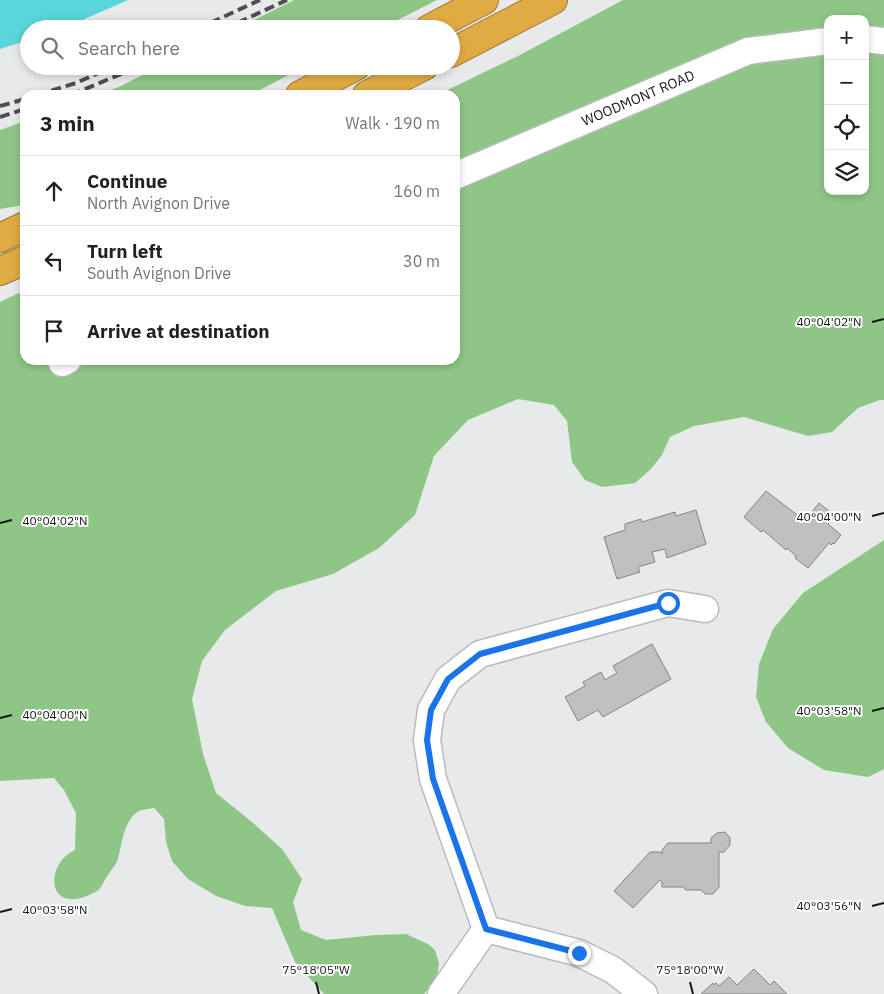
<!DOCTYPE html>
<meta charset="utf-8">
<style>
body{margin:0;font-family:"IBM Plex Sans",sans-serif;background:#f6f6f6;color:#202124}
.controls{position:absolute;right:15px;top:15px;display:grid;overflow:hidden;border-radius:10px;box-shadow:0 2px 8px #0003}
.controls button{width:45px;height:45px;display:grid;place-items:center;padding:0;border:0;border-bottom:1px solid #e0e0e0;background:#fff;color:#202124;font:25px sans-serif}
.stop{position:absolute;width:15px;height:15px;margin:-11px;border:4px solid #1a73e8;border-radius:50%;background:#fff}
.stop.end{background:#1a73e8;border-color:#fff;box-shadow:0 1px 5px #0008}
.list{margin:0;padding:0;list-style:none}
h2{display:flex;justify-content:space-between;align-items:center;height:65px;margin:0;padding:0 20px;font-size:21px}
h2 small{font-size:16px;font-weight:400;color:#757577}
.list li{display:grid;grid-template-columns:32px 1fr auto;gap:15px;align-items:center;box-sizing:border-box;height:70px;padding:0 20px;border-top:1px solid #e0e0e0}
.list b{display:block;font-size:19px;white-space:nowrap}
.list p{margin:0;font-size:16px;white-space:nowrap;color:#757577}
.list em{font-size:16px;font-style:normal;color:#757577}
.icon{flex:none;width:28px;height:28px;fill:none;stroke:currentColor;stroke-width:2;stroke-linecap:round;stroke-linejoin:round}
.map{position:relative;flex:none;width:884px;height:994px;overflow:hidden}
.search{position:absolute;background:#fff;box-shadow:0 2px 8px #0003;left:20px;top:20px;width:440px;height:55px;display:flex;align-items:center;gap:12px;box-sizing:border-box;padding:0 18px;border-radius:28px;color:#757577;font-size:19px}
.panel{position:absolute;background:#fff;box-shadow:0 2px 8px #0003;left:20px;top:90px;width:440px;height:275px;border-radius:15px}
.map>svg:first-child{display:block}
.forest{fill:#8ec785;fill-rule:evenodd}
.water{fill:#5ad6db}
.building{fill:#bfc0c1;stroke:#838485}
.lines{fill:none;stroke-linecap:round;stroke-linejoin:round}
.minor-casing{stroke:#babbbd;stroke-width:29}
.highway-casing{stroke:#9a7734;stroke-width:30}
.minor{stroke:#fff;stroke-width:26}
.highway{stroke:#e1ab44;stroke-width:28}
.rail{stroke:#4e4f50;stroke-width:4;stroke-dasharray:10 5;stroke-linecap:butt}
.route{stroke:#1a73e8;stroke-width:6}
.ticks{fill:none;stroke:#161717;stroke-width:2}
.labels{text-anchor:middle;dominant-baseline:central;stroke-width:4;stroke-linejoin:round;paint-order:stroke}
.street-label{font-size:14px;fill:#161717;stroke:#fff}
.ticks-label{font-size:12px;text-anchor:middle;fill:#161717;stroke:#fff;stroke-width:4;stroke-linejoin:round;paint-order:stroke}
</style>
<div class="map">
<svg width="884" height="994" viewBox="0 0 884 994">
<rect width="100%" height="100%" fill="#e8e9eb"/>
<g class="forest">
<polygon points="294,0 437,0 380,29 236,29"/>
<path d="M623,0H884V400H880L858,408L832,432L808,436L744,417L694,426L670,437L662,455L651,469L635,483L602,487L585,480L572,462L567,421L554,405L518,399L468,420L434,456L415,515L379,548L333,574L276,591L225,630L202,661L192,699L203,754L216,793L252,822L282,849L302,879L293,902L301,930L326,940L376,935L406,934L428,944L435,950L439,963L437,978L424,994H324L295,962L272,908L245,906L216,896L188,879L172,861L166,842L164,819L154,808C150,809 144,809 139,811C124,819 122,844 118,859C116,865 111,870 108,875C104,880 102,888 97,891C46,920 43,864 75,850L76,813L64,790L54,778L0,781V302L25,290V360H455V95H437L518,56ZM828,19H865V191H828Z"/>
<polygon points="160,66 306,66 250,95 96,95 119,87"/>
<polygon points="25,121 25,203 18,206 0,209 0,130"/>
<polygon points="884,540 884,769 868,777 824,770 788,748 766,722 756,697 759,664 773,629 803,593"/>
</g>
<polygon class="water" points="0,0 128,0 62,29 29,29 29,40 0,49"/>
<g class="building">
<polygon points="766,491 805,521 819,503 835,516 828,524 841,535 834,544 833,543 831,545 829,543 808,568 795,558 796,556 787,548 786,550 763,530 761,532 744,517"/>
<polygon points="696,510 706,544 667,558 665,549 652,552 655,562 638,567 640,572 617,579 604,537 625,530 625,524 641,519 642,522 675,512 676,516"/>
<polygon points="652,644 671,679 603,717 598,710 578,721 565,697 585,686 583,682 601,672 605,680 617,673 613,666"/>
<polygon points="725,832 730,838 730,845 724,852 719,852 719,887 713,894 705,894 701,890 686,890 683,887 662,887 662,882 660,880 633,908 614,891 650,852 660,852 662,854 662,850 668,843 711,843 711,838 717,833"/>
<polygon points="754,969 770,985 774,981 787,994 701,994 713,983 714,985 716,983 719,986 729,977 737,985"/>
</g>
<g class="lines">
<g class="minor-casing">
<g id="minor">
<polyline points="865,39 884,41"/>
<polyline points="455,176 748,51 828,41"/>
<polyline points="62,363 68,360"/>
<polyline points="486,929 433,779 427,740 431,710 448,679 480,654 668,603 705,609"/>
<polyline points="486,929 579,953 613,970 644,994"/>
<polyline points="441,994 486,929"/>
</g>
</g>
<g class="highway-casing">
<g id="highway">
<polyline points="429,29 484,0"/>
<polyline points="451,53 553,0"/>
<polyline points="300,95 356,66"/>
<polyline points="367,95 424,66"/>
<polyline points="0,238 25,226"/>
<polyline points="0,271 25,260"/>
</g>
</g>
<use href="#minor" class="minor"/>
<use href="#highway" class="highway"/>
<g class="rail">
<polyline points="197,29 260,0"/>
<polyline points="224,29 287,0"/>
<polyline points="37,95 76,83 114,66"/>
<polyline points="71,95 140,66"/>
<polyline points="0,106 25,99"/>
<polyline points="0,117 25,109"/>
</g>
</g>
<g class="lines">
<polyline class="route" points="579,953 486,929 433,779 427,740 431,710 448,679 480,654 668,603"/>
</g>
<path class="ticks" d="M872,322L884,319M872,516L884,513M0,523L12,520M872,711L884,708M0,718L12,715M872,906L884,903M0,912L12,909M316,982L319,994M690,982L693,994"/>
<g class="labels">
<g class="street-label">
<text transform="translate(638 98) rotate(-23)">WOODMONT ROAD</text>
</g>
</g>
<g class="ticks-label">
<text x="829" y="326">40°04'02"N</text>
<text x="829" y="521">40°04'00"N</text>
<text x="55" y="525">40°04'02"N</text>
<text x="829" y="715">40°03'58"N</text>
<text x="55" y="719">40°04'00"N</text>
<text x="829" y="910">40°03'56"N</text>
<text x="55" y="914">40°03'58"N</text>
<text x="316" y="974">75°18'05"W</text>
<text x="690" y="974">75°18'00"W</text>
</g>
</svg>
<div class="controls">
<button>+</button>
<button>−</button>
<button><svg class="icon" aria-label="locate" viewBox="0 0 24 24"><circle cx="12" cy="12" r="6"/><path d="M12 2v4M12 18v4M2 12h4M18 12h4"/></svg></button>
<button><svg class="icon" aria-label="layers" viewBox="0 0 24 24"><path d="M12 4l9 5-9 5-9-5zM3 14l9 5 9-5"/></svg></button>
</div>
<div class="stop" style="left:668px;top:603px"></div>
<div class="stop end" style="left:579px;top:953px"></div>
<div class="search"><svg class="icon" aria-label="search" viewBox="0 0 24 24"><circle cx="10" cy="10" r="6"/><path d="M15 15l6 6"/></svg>Search here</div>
<section class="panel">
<h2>3 min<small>Walk · 190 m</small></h2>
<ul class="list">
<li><svg class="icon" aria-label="ahead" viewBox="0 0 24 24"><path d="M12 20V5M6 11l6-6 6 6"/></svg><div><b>Continue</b><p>North Avignon Drive</p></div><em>160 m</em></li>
<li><svg class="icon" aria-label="left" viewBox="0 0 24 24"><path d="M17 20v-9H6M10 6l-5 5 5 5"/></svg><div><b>Turn left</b><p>South Avignon Drive</p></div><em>30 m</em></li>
<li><svg class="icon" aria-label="arrive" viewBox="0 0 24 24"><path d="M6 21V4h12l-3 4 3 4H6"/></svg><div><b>Arrive at destination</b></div></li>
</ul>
</section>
</div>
